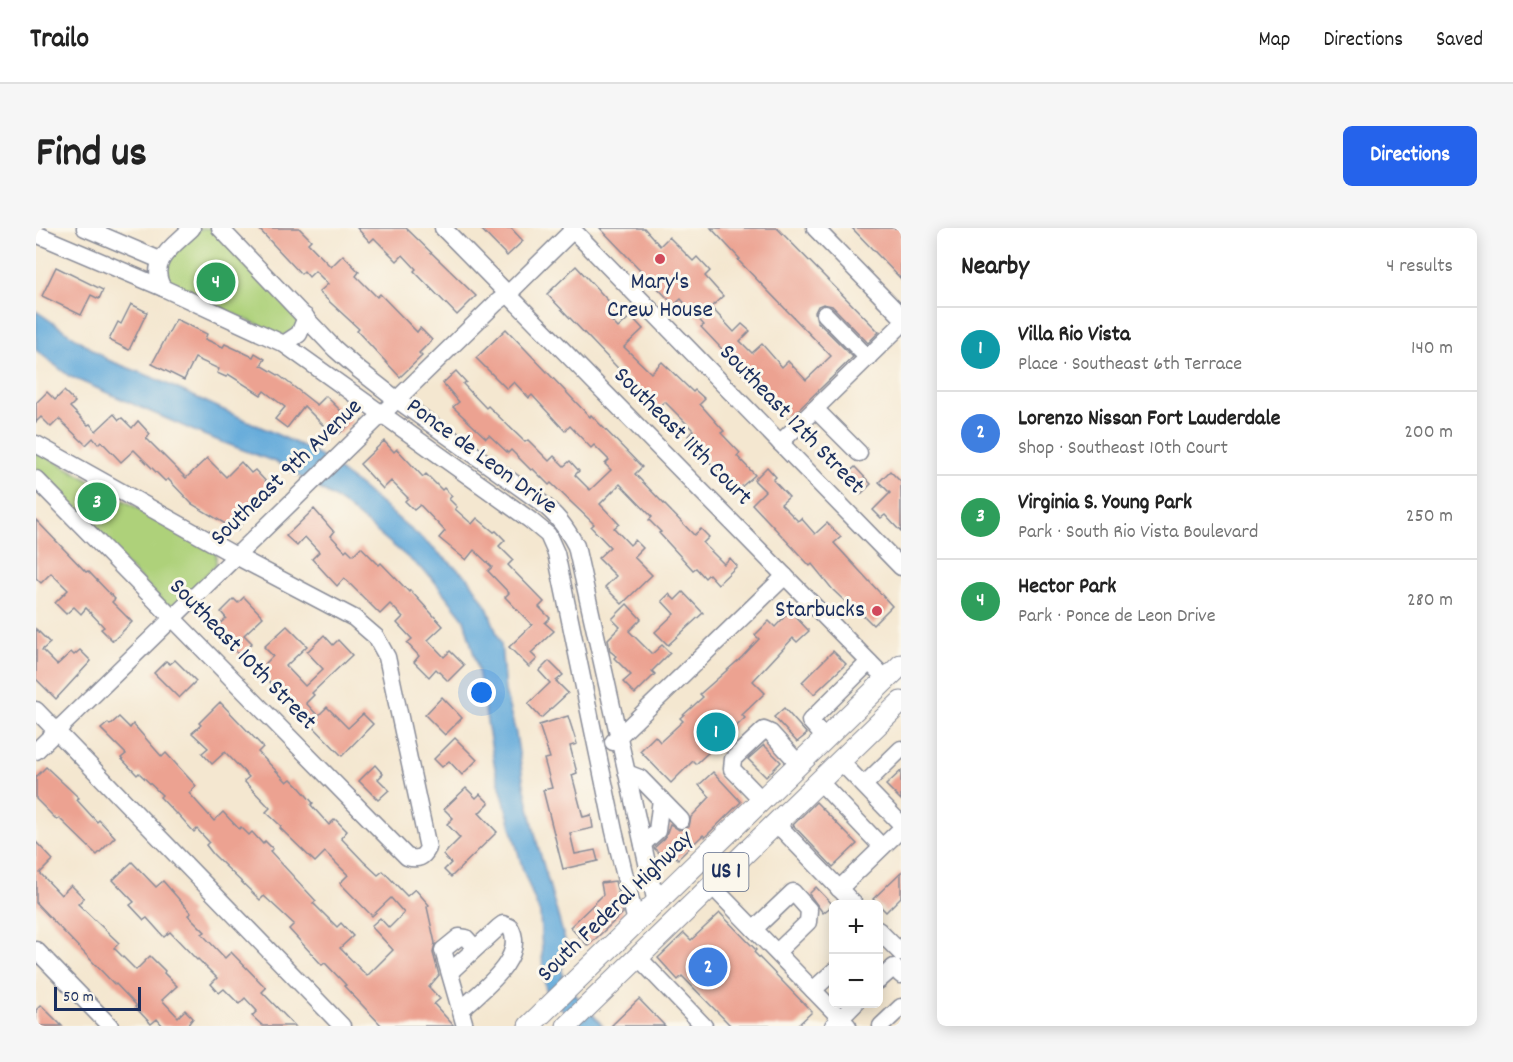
<!DOCTYPE html>
<meta charset="utf-8">
<style>
body{margin:0;font-family:Dekko,sans-serif;background:#f6f6f6;color:#222}
.controls{position:absolute;right:18px;bottom:18px;display:grid;overflow:hidden;border-radius:9px;box-shadow:0 3px 15px #0003}
.controls button{width:54px;height:54px;display:grid;place-items:center;padding:0;border:0;border-bottom:2px solid #e0e0e0;background:#fff;color:#222;font:30px sans-serif}
.scale{position:absolute;left:18px;bottom:15px;width:87px;box-sizing:border-box;padding-left:6px;border:3px solid #1b2f5e;border-top:0;font-size:16px;line-height:21px;white-space:nowrap;color:#1b2f5e;-webkit-text-stroke:4px #fbf7ec;paint-order:stroke}
.you{position:absolute;left:446px;top:465px;width:21px;height:21px;margin:-15px;border:4px solid #fff;border-radius:50%;background:#1a73e8;box-shadow:0 0 0 9px #1a73e833}
.badge{display:grid;place-items:center;width:39px;height:39px;border-radius:50%;background:#2563eb;color:#fff;font-size:20px;font-weight:700}
.pin{position:absolute;translate:-50% -50%;border:3px solid #fff;box-shadow:0 2px 6px #0006}
.list{margin:0;padding:0;list-style:none}
h2{display:flex;justify-content:space-between;align-items:center;height:78px;margin:0;padding:0 24px;font-size:26px}
h2 small{font-size:20px;font-weight:400;color:#767676}
.list li{display:grid;grid-template-columns:39px 1fr auto;gap:18px;align-items:center;box-sizing:border-box;height:84px;padding:0 24px;border-top:2px solid #e0e0e0}
.list b{display:block;font-size:22px;white-space:nowrap}
.list p{margin:0;font-size:20px;white-space:nowrap;color:#767676}
.list em{font-size:20px;font-style:normal;color:#767676}
.map{position:relative;flex:none;width:865px;height:798px;overflow:hidden;border-radius:9px}
header{display:flex;align-items:center;gap:36px;box-sizing:border-box;height:84px;padding:0 30px;background:#fff;border-bottom:2px solid #e0e0e0}
header strong{font-size:28px}
nav{display:flex;gap:33px;margin-inline-start:auto;font-size:21px}
.intro{display:flex;align-items:center;justify-content:space-between;box-sizing:border-box;height:144px;padding:0 36px}
h1{margin:0;font-size:42px}
.button{padding:15px 27px;border-radius:9px;background:#2563eb;color:#fff;font-size:21px;font-weight:700}
main{display:flex;gap:36px;padding:0 36px}
aside{flex:1;background:#fff;border-radius:9px;box-shadow:0 3px 15px #0003}
.map>svg:first-child{display:block}
.green{fill:#aed17a;stroke:#64806c;stroke-width:1.5}
.water{fill:#63aada;stroke:#3f6c9c;stroke-width:1.5}
.building{fill:#eca291}
.lines{fill:none;stroke-linecap:round;stroke-linejoin:round}
.minor-casing{stroke:#888b97;stroke-width:19}
.major-casing{stroke:#888b97;stroke-width:23}
.minor{stroke:#fff;stroke-width:16}
.major{stroke:#fff;stroke-width:21}
.poi-dot{fill:#d1495b;stroke:#fbf7ec;stroke-width:2}
.labels{text-anchor:middle;dominant-baseline:central;stroke-width:6;stroke-linejoin:round;paint-order:stroke}
.shield{fill:#fbf7ec;stroke:#5e6b89;stroke-width:1.5}
.shield-label{font-size:22px;font-weight:bold;fill:#1b2f5e}
.poi-label{font-size:24px;fill:#1b2f5e;stroke:#fbf7ec}
.street-label{font-size:24px;fill:#1b2f5e;stroke:#fbf7ec}
</style>
<header>
<strong>Trailo</strong>
<nav><a>Map</a><a>Directions</a><a>Saved</a></nav>
</header>
<div class="intro"><h1>Find us</h1><a class="button">Directions</a></div>
<main>
<div class="map">
<svg width="865" height="798" viewBox="0 0 865 798">
<rect width="100%" height="100%" fill="#fbf7ec"/>
<filter id="ink" filterUnits="userSpaceOnUse"><feTurbulence type="fractalNoise" baseFrequency=".0167" numOctaves="2"/><feDisplacementMap in="SourceGraphic" scale="12" xChannelSelector="R" yChannelSelector="G"/><feConvolveMatrix kernelMatrix="1 2 1 2 8 2 1 2 1" color-interpolation-filters="sRGB"/></filter>
<filter id="wash" filterUnits="userSpaceOnUse"><feTurbulence type="fractalNoise" baseFrequency=".008" numOctaves="4" result="noise"/><feDisplacementMap in="SourceGraphic" scale="24" xChannelSelector="R" yChannelSelector="G"/><feGaussianBlur stdDeviation="1.35" result="paint"/><feColorMatrix in="noise" values="0 0 0 0 0 0 0 0 0 0 0 0 0 0 0 0 0 1.4 0 .05"/><feComposite in="paint" operator="in"/></filter>
<g filter="url(#wash)">
<rect width="100%" height="100%" fill="#f4e7d0"/>
<g class="green">
<polygon points="167,0 179,1 259,83 263,97 248,108 131,57 126,39 162,2"/>
<polygon points="0,222 180,325 180,337 140,377 131,377 0,247"/>
</g>
<polygon class="water" points="0,83 72,132 118,150 277,223 324,258 433,351 451,379 465,416 469,464 480,506 488,557 501,614 530,716 526,743 528,754 567,798 541,798 510,762 507,744 504,686 487,642 459,540 442,441 428,391 395,349 305,274 242,235 170,208 33,148 0,122"/>
<g id="blocks">
<g class="building">
<polygon points="222,0 263,0 275,12 272,15 295,39 307,27 323,44 320,48 341,69 344,66 381,104 384,100 396,112 383,125 386,128 364,149 321,103 323,101 283,64 292,56 279,43 273,49 268,43 265,46"/>
<polygon points="321,0 370,0 440,68 421,87 378,43 380,41 367,27 361,33 338,10 334,14"/>
<polygon points="444,0 475,0 487,13 471,28"/>
<polygon points="564,0 608,0 624,18 633,9 657,33 661,29 674,43 669,48 687,68 675,79 698,104 706,96 714,103 704,113 716,125 726,116 746,139 752,133 770,152 795,128 702,32 704,31 675,0 741,0 843,104 832,115 796,78 787,76 782,78 779,84 781,93 817,129 753,191 712,150 711,151 700,139 702,138 665,99 668,97 645,71 638,77"/>
<polygon points="816,0 865,0 865,51"/>
<polygon points="540,38 578,79 570,87 582,100 595,88 607,101 588,119 615,145 626,134 657,164 659,162 669,171 664,176 688,203 685,205 704,225 701,228 719,247 703,261 686,242 684,244 667,228 668,227 652,208 657,202 629,174 621,181 511,66"/>
<polygon points="20,39 67,62 63,71 55,67 45,87 6,68"/>
<polygon points="95,76 111,84 93,122 73,112 82,94 85,96"/>
<polygon points="140,91 171,106 169,111 187,119 189,116 217,129 219,125 229,131 225,137 244,148 281,177 290,168 316,194 303,206 294,197 291,201 268,178 251,200 239,191 249,179 228,163 225,167 192,146 190,149 181,145 183,141 159,130 148,152 116,136"/>
<polygon points="470,101 554,189 555,187 606,239 599,246 658,307 665,301 673,309 667,315 688,336 694,330 701,338 682,356 673,346 669,350 660,340 657,342 623,305 625,304 613,292 616,289 584,256 564,276 583,296 578,300 594,317 599,312 607,320 598,329 616,347 586,376 569,359 580,348 562,330 574,319 555,299 558,296 515,255 513,257 497,241 495,242 475,222 472,225 453,207 450,210 417,179 423,174 407,155 420,143 430,154 427,156 450,180 452,178 489,214 492,212 513,233 518,228 528,238 534,233 543,243 539,247 554,262 575,242 569,236 573,232 558,217 555,220 534,198 529,203 496,167 493,170 478,154 471,161 440,130"/>
<polygon points="28,163 39,174 34,179 52,197 54,196 60,203 78,186 83,192 86,190 96,200 102,193 114,206 110,210 150,250 171,230 190,249 205,234 215,245 219,242 235,259 205,288 209,291 201,303 156,276 132,251 129,253 98,222 85,234 65,213 62,216 57,210 50,217 23,191 15,199 5,189 0,194 0,175 11,164 19,172"/>
<polygon points="348,213 358,224 361,221 387,249 390,246 406,262 408,260 416,268 413,271 421,279 419,281 436,296 441,290 458,304 460,303 469,312 463,318 477,332 472,337 508,374 503,379 514,390 509,395 518,403 495,425 501,431 493,439 473,419 496,397 469,369 473,365 452,343 456,339 438,322 430,332 403,310 409,303 384,277 378,282 369,273 372,270 355,253 347,261 324,236"/>
<polygon points="731,239 740,249 737,252 753,269 745,276 762,293 765,290 779,306 791,295 805,309 798,315 856,378 837,397 818,378 816,380 797,362 776,336 774,338 716,276 729,263 718,252"/>
<polygon points="819,239 835,256 824,267 812,256 808,249"/>
<polygon points="854,243 865,254 865,304 849,287 845,290 837,282 854,265 843,254"/>
<polygon points="278,281 298,304 295,308 309,323 311,321 317,327 325,319 343,337 345,335 373,364 374,362 407,398 392,412 408,429 414,423 428,437 412,453 400,441 393,449 378,434 383,428 371,415 376,411 361,395 367,389 354,376 344,386 308,350 301,358 276,331 283,324 269,309 261,318 250,308"/>
<polygon points="0,292 50,344 52,343 79,371 76,374 96,394 77,413 65,401 68,399 50,380 45,386 38,379 30,386 19,375 32,362 15,345 5,355 0,350"/>
<polygon points="647,364 667,385 632,417 619,404 638,386 626,373 633,366 639,372"/>
<polygon points="208,369 227,389 208,407 216,415 203,427 178,401 190,390 185,384 198,371 202,375"/>
<polygon points="591,376 605,391 593,403 616,426 626,417 634,425 616,443 619,446 599,466 587,454 595,447 578,430 580,428 574,423 572,411 584,399 576,391"/>
<polygon points="754,383 773,403 761,414 757,410 717,453 729,465 706,487 709,490 660,536 657,533 635,555 604,523 619,508 624,514 647,493 644,490 667,469 664,466 706,429 723,411 719,407 733,393 739,399"/>
<polygon points="251,398 271,418 250,438 269,458 287,441 271,424 288,407 297,417 302,412 316,427 276,465 278,467 270,475 282,488 291,479 312,500 327,486 337,496 306,528 226,446 231,441 228,437 237,428 228,419"/>
<polygon points="0,401 14,415 6,422 21,437 35,424 38,427 44,422 55,433 20,471 0,451"/>
<polygon points="797,423 810,436 778,466 766,454"/>
<polygon points="139,432 160,453 143,470 118,445 130,433 134,436"/>
<polygon points="513,433 527,447 520,453 532,465 505,490 492,476 514,455 503,443"/>
<polygon points="406,469 426,490 409,507 389,487"/>
<polygon points="184,474 227,519 222,524 251,554 255,551 264,560 277,575 275,577 293,597 299,591 311,603 305,610 327,633 342,647 347,643 371,668 379,661 393,677 391,679 399,715 397,725 403,747 393,759 404,771 398,776 418,798 346,798 308,758 310,757 289,735 286,737 253,701 258,696 228,668 224,672 177,626 170,617 173,614 161,601 158,604 141,585 140,586 124,569 126,567 103,545 101,547 85,530 90,526 65,501 72,495 74,497 83,489 94,500 97,496 126,529 130,525 160,558 153,565 178,593 187,584 203,601 205,599 213,607 216,604 227,616 229,613 237,621 234,623 280,673 277,675 301,699 305,695 317,708 304,720 331,748 357,722 335,698 344,690 353,700 368,685 355,670 336,688 304,655 312,647 289,624 279,634 244,600 245,598 230,584 234,580 208,553 213,549 189,524 176,536 166,525 172,520 156,505 165,497 163,495"/>
<polygon points="748,480 771,506 761,514 738,489"/>
<polygon points="532,488 541,516 534,518 541,545 536,547 547,589 555,587 557,600 534,605 539,626 559,622 562,633 527,641 507,562 516,560 508,531 514,530 503,497"/>
<polygon points="419,510 441,532 426,547 413,533 406,539 398,531"/>
<polygon points="728,517 745,534 730,549 712,531"/>
<polygon points="339,537 347,546 342,551 353,562 342,572 323,553"/>
<polygon points="10,539 43,570 41,572 61,594 63,592 79,609 61,627 23,590 21,592 0,571 0,549"/>
<polygon points="865,543 865,572 850,557"/>
<polygon points="677,544 705,574 669,609 667,607 642,631 637,626 630,632 618,620 629,610 634,596 643,602 653,599 655,589 674,569 663,557"/>
<polygon points="430,560 440,570 444,566 453,575 443,585 461,604 415,649 408,642 415,635 407,627 424,610 411,596 417,590 408,581"/>
<polygon points="780,574 821,616 797,639 757,597"/>
<polygon points="0,614 17,632 4,645 25,667 35,657 48,670 42,676 83,715 78,720 100,742 114,728 129,743 128,745 141,758 126,772 142,789 149,782 157,790 151,798 127,798 121,791 115,796 99,779 101,778 80,756 79,757 0,675"/>
<polygon points="96,634 120,659 127,653 155,685 152,687 169,704 166,706 189,730 195,724 230,760 226,764 259,798 227,798 216,788 221,783 209,770 203,776 188,761 183,765 175,756 181,750 162,731 161,732 134,704 128,709 111,690 108,692 94,677 98,674 77,652"/>
<polygon points="865,644 865,669 850,684 837,671"/>
<polygon points="579,653 587,685 552,718 534,699 567,667 565,655"/>
<polygon points="780,659 797,677 787,685 773,666"/>
<polygon points="684,685 720,722 718,724 776,784 761,798 695,798 646,748 642,752 622,730 648,705 655,712"/>
<polygon points="603,771 629,798 575,798"/>
<polygon points="5,777 26,798 0,798 0,782"/>
</g>
</g>
</g>
<g filter="url(#ink)">
<use href="#blocks" fill-opacity="0" stroke="#888b97" stroke-width="1.5"/>
<g class="lines">
<g class="minor-casing">
<g id="minor">
<polyline points="49,0 124,32"/>
<path d="M184,0L299,121L323,142L360,171L503,273C520,286 530,299 540,318L620,675"/>
<polyline points="407,0 850,451"/>
<polyline points="535,0 865,339"/>
<polyline points="779,0 865,88"/>
<polyline points="0,6 127,60 248,116 494,292 512,307 520,325 578,603 600,694"/>
<path d="M127,60C111,33 138,18 156,0"/>
<polyline points="789,86 832,130"/>
<polyline points="248,116 263,106 270,89"/>
<polyline points="779,181 823,225"/>
<polyline points="744,215 865,97"/>
<path d="M0,216L200,328L318,390L340,409L351,429L392,620C387,630 382,632 371,629L0,251"/>
<polyline points="0,482 306,798"/>
<polyline points="789,510 774,493 833,434"/>
<polyline points="577,514 749,348"/>
<polyline points="0,523 460,75 472,66 537,2"/>
<polyline points="804,533 865,596"/>
<polyline points="591,545 604,550 645,592"/>
<polyline points="783,553 846,619"/>
<polyline points="828,557 865,521"/>
<polyline points="726,572 696,541 697,531 728,502 735,505 763,536"/>
<polyline points="740,595 818,676"/>
<polyline points="607,616 621,603 625,571"/>
<polyline points="676,658 812,798"/>
<polyline points="803,661 865,601"/>
<polyline points="718,701 757,664 773,682 772,694 741,724"/>
<polyline points="842,702 865,725"/>
<polyline points="0,722 74,798"/>
<polyline points="602,729 668,798"/>
<path d="M414,744L463,699L467,696L474,699C492,730 445,762 425,782"/>
<polyline points="842,753 858,739 865,747"/>
<polyline points="777,762 798,743"/>
<polyline points="429,798 407,722 423,709 430,710 439,720"/>
<polyline points="797,798 819,776"/>
<polyline points="845,798 865,779"/>
</g>
</g>
<g class="major-casing">
<g id="major">
<polyline points="493,798 865,437"/>
<polyline points="531,798 865,474"/>
</g>
</g>
<use href="#minor" class="minor"/>
<use href="#major" class="major"/>
</g>
</g>
<g class="poi-dot">
<circle cx="624" cy="31" r="6"/>
<circle cx="841" cy="383" r="6"/>
</g>
<g class="labels">
<rect class="shield" x="667.5" y="625" width="45" height="38" rx="4.5"/>
<g class="shield-label">
<text x="690" y="644">US 1</text>
</g>
<g class="poi-label">
<text x="624" y="55">Mary's<tspan x="624" dy="28">Crew House</tspan></text>
<text x="829" y="383" text-anchor="end">Starbucks</text>
</g>
<g class="street-label">
<text transform="translate(755 192) rotate(46)">Southeast 12th Street</text>
<text transform="translate(646 209) rotate(45)">Southeast 11th Court</text>
<text transform="translate(445 229) rotate(36)">Ponce de Leon Drive</text>
<text transform="translate(251 245) rotate(-44)">Southeast 9th Avenue</text>
<text transform="translate(206 427) rotate(46)">Southeast 10th Street</text>
<text transform="translate(580 679) rotate(-44)">South Federal Highway</text>
</g>
</g>
</svg>
<div class="controls">
<button>+</button>
<button>−</button>
</div>
<div class="scale">50 m</div>
<div class="you"></div>
<div class="pin badge" style="left:680px;top:504px;background:#0f9aa8">1</div>
<div class="pin badge" style="left:672px;top:739px;background:#3f7fe0">2</div>
<div class="pin badge" style="left:61px;top:274px;background:#2e9e5b">3</div>
<div class="pin badge" style="left:180px;top:54px;background:#2e9e5b">4</div>
</div>
<aside>
<h2>Nearby<small>4 results</small></h2>
<ul class="list">
<li><span class="badge" style="background:#0f9aa8">1</span><div><b>Villa Rio Vista</b><p>Place · Southeast 6th Terrace</p></div><em>140 m</em></li>
<li><span class="badge" style="background:#3f7fe0">2</span><div><b>Lorenzo Nissan Fort Lauderdale</b><p>Shop · Southeast 10th Court</p></div><em>200 m</em></li>
<li><span class="badge" style="background:#2e9e5b">3</span><div><b>Virginia S. Young Park</b><p>Park · South Rio Vista Boulevard</p></div><em>250 m</em></li>
<li><span class="badge" style="background:#2e9e5b">4</span><div><b>Hector Park</b><p>Park · Ponce de Leon Drive</p></div><em>280 m</em></li>
</ul>
</aside>
</main>
